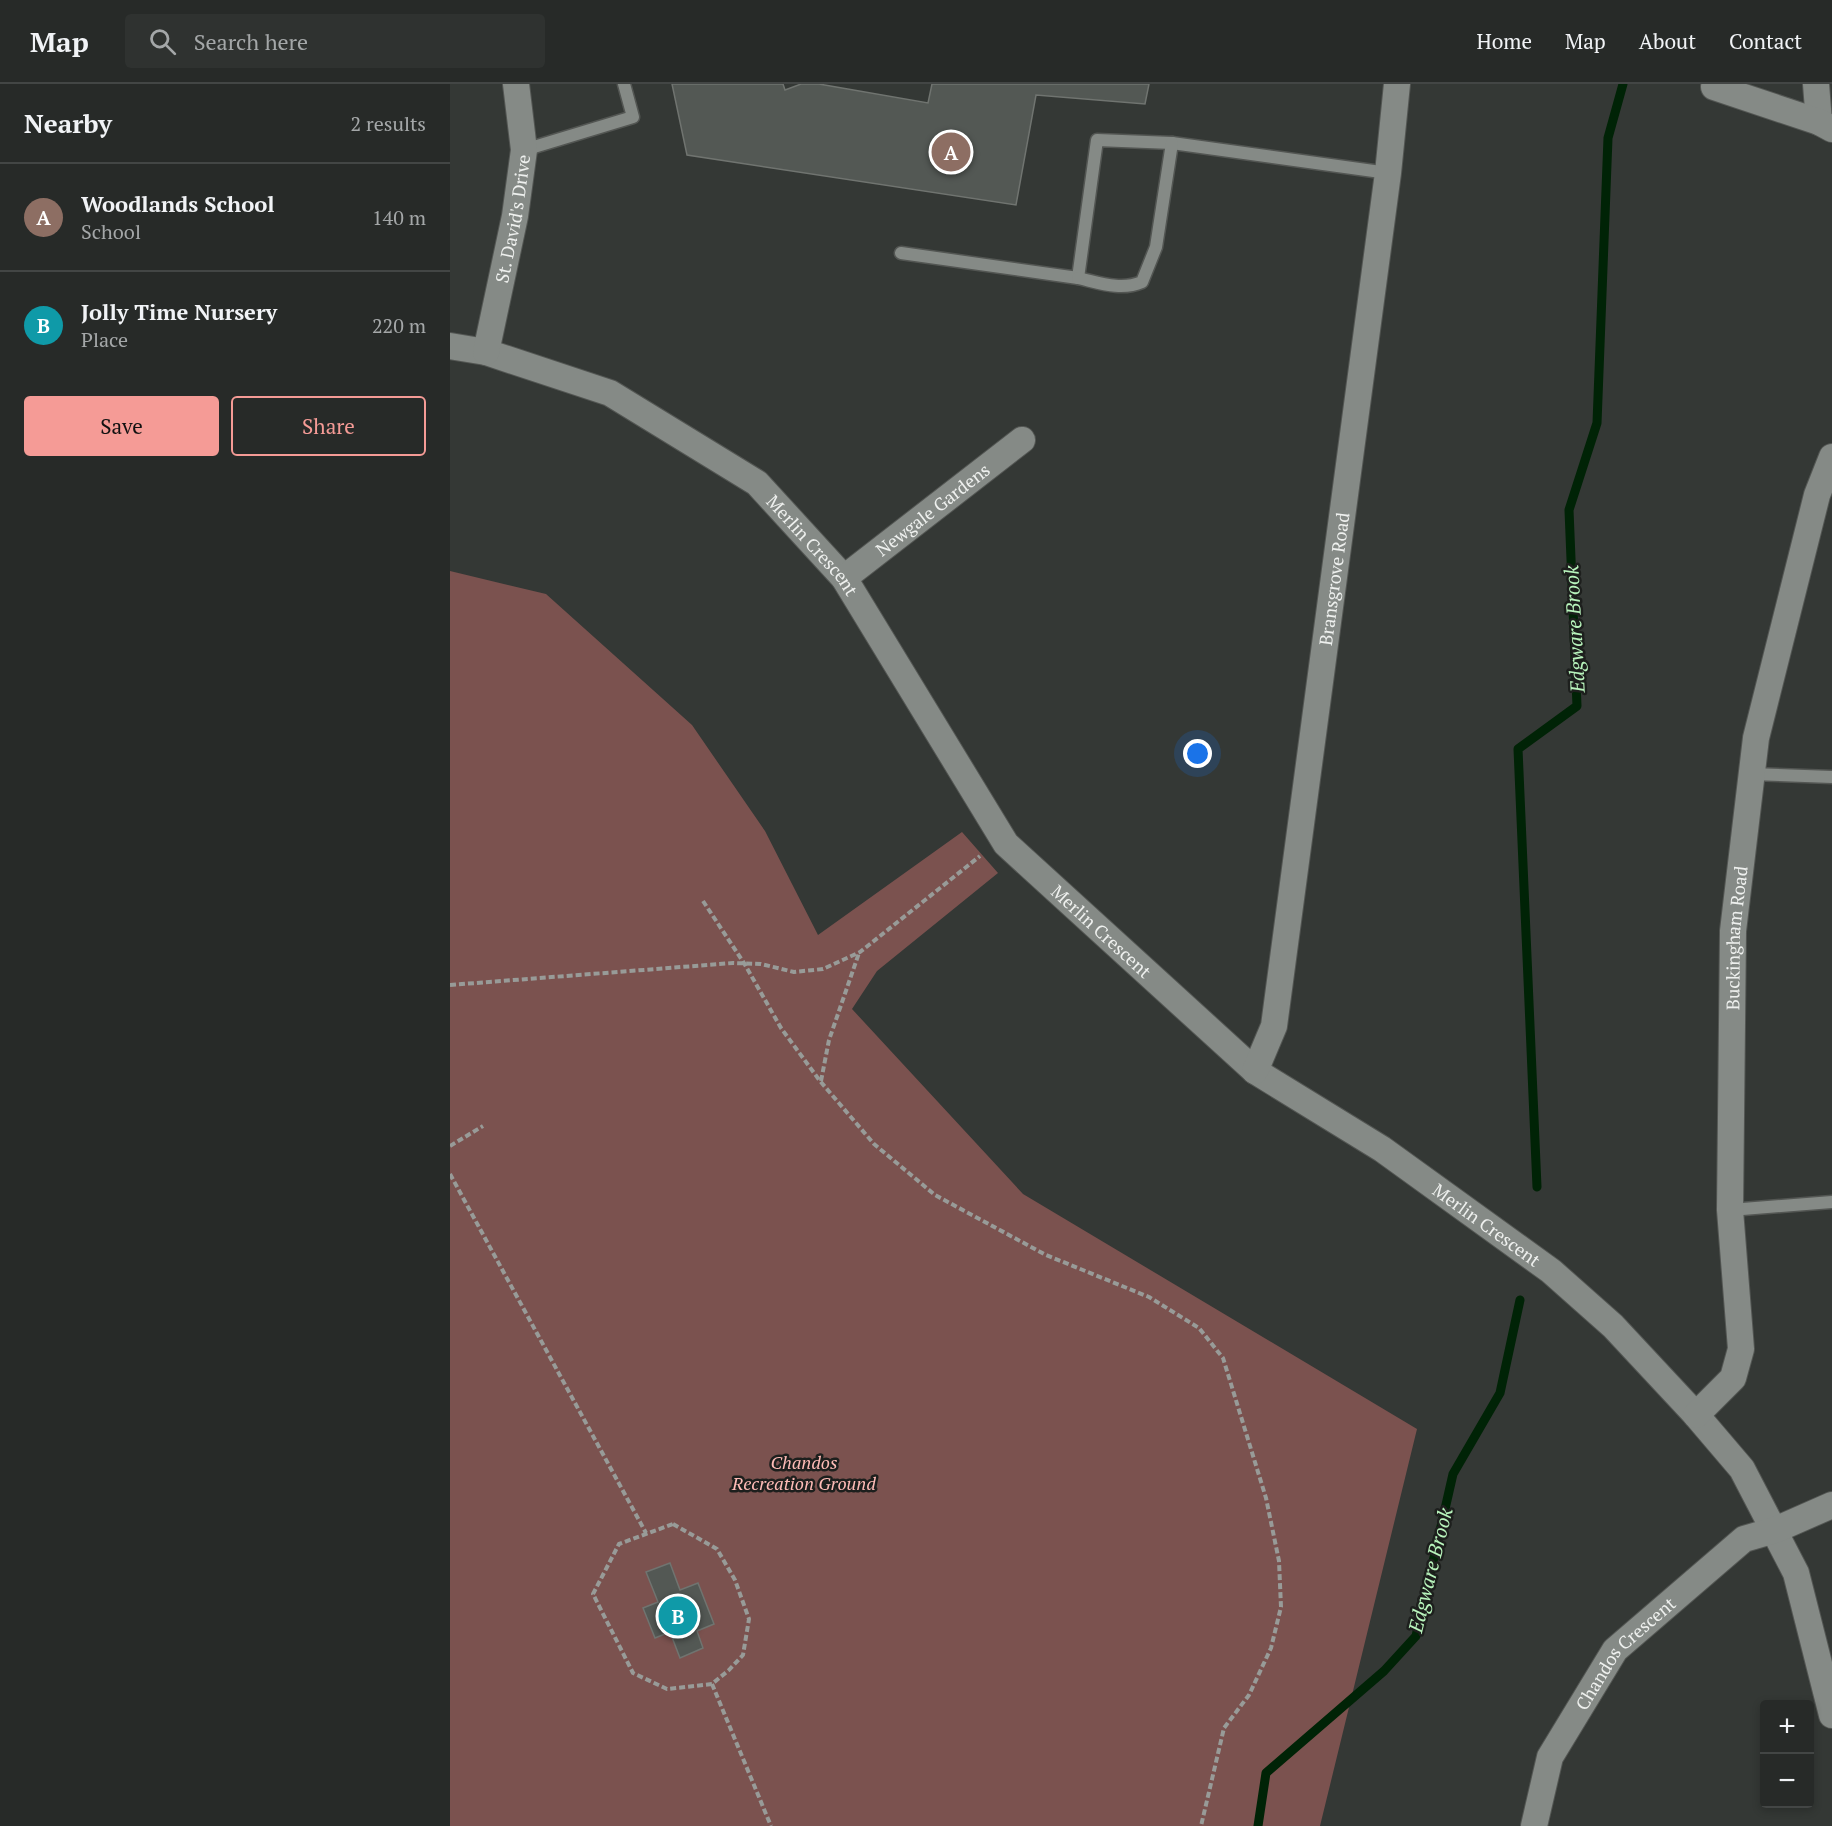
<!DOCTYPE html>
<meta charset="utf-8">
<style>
body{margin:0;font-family:"PT Serif",serif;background:#2f3230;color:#f1f3f6}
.controls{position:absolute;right:18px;bottom:18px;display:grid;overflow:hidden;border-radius:6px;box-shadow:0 3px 9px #0003}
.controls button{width:54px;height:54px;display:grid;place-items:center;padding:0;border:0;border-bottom:2px solid #434645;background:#272a28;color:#f1f3f6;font:30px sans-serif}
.you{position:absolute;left:748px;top:670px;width:21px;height:21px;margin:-15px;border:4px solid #fff;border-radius:50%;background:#1a73e8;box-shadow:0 0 0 9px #1a73e833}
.badge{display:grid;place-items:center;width:39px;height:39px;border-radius:50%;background:#f59b96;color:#fff;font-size:20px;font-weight:700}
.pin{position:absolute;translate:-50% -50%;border:3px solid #fff;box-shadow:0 2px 6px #0006}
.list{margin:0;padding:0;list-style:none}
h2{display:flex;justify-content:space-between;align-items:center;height:78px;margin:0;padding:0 24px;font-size:26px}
h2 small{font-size:20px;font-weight:400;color:#a4a7a8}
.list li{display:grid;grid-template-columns:39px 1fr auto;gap:18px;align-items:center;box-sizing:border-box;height:108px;padding:0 24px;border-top:2px solid #434645}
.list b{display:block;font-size:22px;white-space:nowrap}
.list p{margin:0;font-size:20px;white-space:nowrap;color:#a4a7a8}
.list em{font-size:20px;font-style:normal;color:#a4a7a8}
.actions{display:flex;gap:12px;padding:18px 24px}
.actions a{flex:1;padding:14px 0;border:2px solid #f59b96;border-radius:6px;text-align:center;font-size:21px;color:#f59b96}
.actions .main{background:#f59b96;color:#111}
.icon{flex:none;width:33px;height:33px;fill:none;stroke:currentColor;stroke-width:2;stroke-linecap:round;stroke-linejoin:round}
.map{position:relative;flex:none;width:1382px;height:1742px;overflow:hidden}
header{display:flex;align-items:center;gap:36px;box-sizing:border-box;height:84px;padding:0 30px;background:#272a28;border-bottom:2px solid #434645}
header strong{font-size:28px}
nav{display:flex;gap:33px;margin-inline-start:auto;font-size:21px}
.search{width:420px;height:54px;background:#2f3230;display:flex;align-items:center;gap:15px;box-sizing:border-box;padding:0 21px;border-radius:6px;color:#a4a7a8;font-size:22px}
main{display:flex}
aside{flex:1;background:#272a28}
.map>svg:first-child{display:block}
.green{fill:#7b524f}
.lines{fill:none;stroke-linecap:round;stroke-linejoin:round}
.stream{stroke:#002306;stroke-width:9}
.building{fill:#535854;stroke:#707470;stroke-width:1.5}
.service-casing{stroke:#535653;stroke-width:15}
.minor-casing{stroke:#535653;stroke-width:28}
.path{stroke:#989b98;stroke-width:4;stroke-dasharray:6 3;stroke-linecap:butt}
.service{stroke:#858a86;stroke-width:12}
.minor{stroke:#858a86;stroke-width:26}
.labels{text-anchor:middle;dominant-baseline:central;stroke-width:5;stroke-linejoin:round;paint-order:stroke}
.street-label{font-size:18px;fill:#eef0ee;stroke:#1d1f1d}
.park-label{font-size:18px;font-style:italic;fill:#ffbcb7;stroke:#1d1f1d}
.water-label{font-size:20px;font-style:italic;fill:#b8f4bc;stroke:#1d1f1d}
</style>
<header>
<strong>Map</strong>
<div class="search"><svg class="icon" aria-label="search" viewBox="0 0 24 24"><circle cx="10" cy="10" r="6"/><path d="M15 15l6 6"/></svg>Search here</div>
<nav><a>Home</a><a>Map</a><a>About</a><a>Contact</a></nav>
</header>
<main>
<aside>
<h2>Nearby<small>2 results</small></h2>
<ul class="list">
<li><span class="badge" style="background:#8d6e63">A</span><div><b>Woodlands School</b><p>School</p></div><em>140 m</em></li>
<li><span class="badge" style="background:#0f9aa8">B</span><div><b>Jolly Time Nursery</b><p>Place</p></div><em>220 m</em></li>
</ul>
<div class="actions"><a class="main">Save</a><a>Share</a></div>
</aside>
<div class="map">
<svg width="1382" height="1742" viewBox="0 0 1382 1742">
<rect width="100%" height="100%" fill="#343835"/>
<polygon class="green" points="0,487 96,510 242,641 315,747 368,851 512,748 548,789 427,887 402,925 573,1110 967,1345 870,1742 0,1742"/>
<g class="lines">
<g class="stream">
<polyline points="1087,1103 1068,665 1127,622 1119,426 1147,339 1158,54 1173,0"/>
<polyline points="808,1742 816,1689 934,1587 966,1552 1003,1390 1050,1309 1070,1216"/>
</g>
</g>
<g class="building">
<polygon points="222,0 333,0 335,6 351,0 369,0 478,19 482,0 699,0 695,20 586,11 566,121 237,71"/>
<polygon points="220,1479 230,1506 248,1499 264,1540 247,1547 253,1564 230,1574 220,1548 205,1554 193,1524 208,1518 196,1488"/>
</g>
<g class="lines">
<g class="service-casing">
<g id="service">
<polyline points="74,66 183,33 174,0"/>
<polyline points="451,169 628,194 647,56 722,59 938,89"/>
<path d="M628,194C650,199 671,207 692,198L706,163L722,59"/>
<polyline points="1301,690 1382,693"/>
<polyline points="1280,1126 1382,1118"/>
</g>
</g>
<g class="minor-casing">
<g id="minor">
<polyline points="1366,0 1369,38"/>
<polyline points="1264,3 1369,38 1382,45"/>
<path id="s1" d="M0,262L36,268L160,309L307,399L394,494L556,760L805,987L932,1065L1101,1187L1163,1242L1246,1331L1292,1385L1346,1489L1382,1631"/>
<path id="s2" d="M36,268L65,132L74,66L66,0"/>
<path id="s3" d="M394,494L572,356"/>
<path id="s4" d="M805,987L824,942L938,89L947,0"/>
<path id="s5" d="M1246,1331L1283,1294L1291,1265L1280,1126L1283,847L1306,654L1367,411L1382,373"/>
<path id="s6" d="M1084,1742L1100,1673L1165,1566L1294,1455L1325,1446L1382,1421"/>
</g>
</g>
<g class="path">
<polyline points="253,817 294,879 331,944 370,997 424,1060 485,1111 596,1171 699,1213 749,1244 773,1274 816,1414 829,1477 831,1523 821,1564 799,1611 774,1644 751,1742"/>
<polyline points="0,901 283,879 311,880 344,888 373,885 410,868 530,772"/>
<polyline points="371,997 379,956 409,869"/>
<polyline points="0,1062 33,1042"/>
<polyline points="0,1090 196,1449"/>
<polygon points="223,1440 267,1465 285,1496 299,1535 293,1571 279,1586 262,1600 217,1605 183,1589 143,1510 169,1460"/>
<polyline points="262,1600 321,1742"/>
</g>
<use href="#service" class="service"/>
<use href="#minor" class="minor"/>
</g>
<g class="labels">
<g class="street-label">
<text stroke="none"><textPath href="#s2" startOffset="136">St. David's Drive</textPath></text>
<text stroke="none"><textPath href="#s3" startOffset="112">Newgale Gardens</textPath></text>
<text stroke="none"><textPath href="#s1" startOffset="423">Merlin Crescent</textPath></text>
<text stroke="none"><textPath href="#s4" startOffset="500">Bransgrove Road</textPath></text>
<text stroke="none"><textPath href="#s1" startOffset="909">Merlin Crescent</textPath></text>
<text stroke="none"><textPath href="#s5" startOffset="494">Buckingham Road</textPath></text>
<text stroke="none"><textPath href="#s1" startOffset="1395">Merlin Crescent</textPath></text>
<text stroke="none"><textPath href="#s6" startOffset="200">Chandos Crescent</textPath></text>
</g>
<g class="park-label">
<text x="354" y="1378">Chandos<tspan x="354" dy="21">Recreation Ground</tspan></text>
</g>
<g class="water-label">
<text transform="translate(1124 545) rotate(-93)">Edgware Brook</text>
<text transform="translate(980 1486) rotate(-76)">Edgware Brook</text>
</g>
</g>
</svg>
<div class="controls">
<button>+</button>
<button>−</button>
</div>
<div class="you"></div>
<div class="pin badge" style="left:501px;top:68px;background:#8d6e63">A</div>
<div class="pin badge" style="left:228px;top:1532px;background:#0f9aa8">B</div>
</div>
</main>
